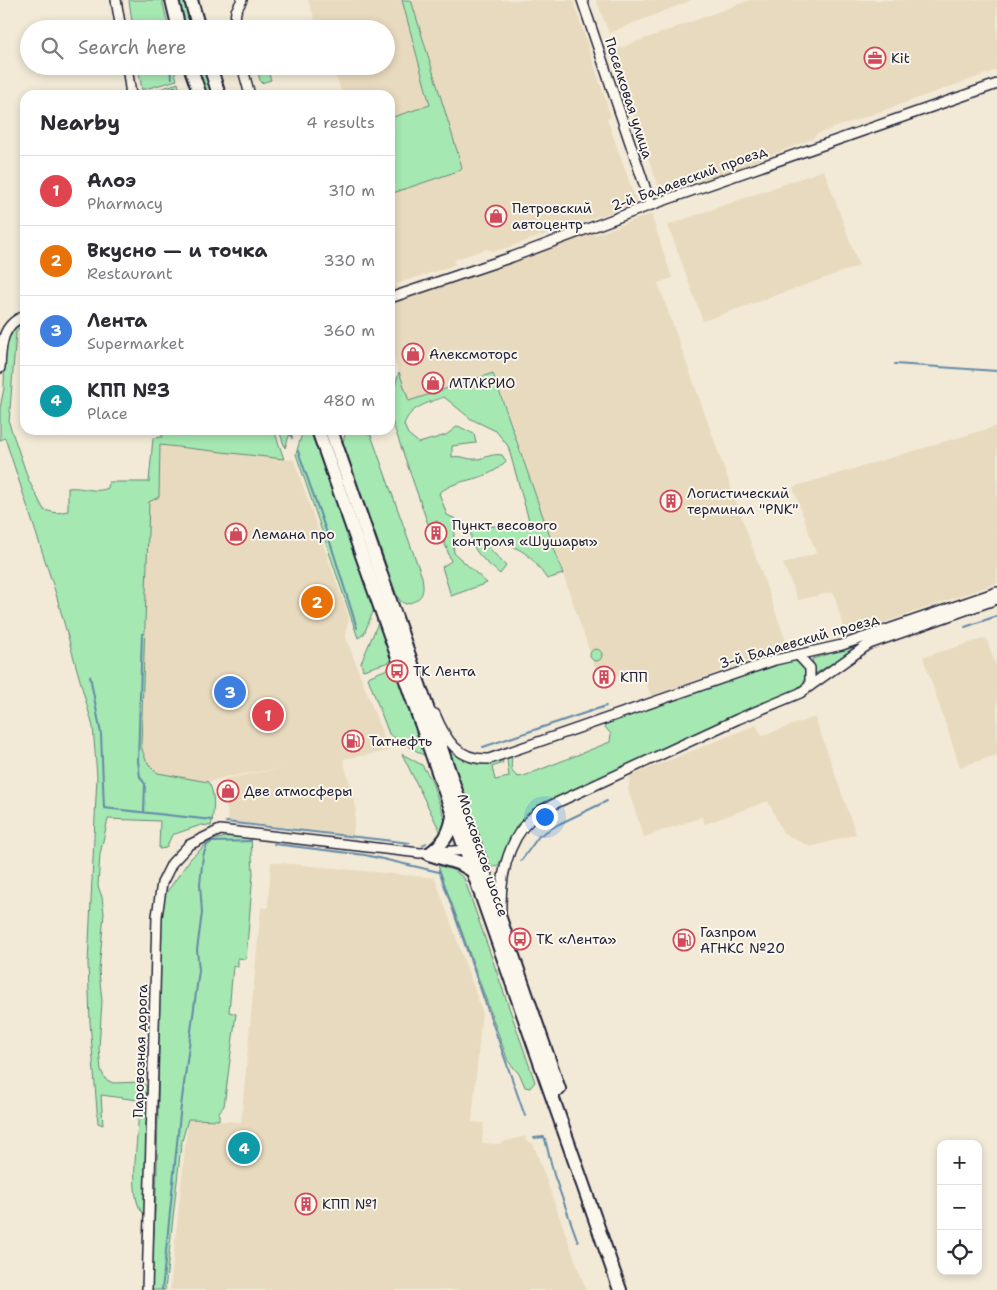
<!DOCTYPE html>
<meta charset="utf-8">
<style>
body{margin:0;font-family:"Shantell Sans",sans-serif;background:#f7f7f7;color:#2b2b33}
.controls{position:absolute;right:15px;bottom:15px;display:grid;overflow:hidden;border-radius:10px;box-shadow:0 2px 8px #0003}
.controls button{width:45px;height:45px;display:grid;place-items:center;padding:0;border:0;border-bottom:1px solid #e1e1e2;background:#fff;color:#2b2b33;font:25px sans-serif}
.you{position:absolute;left:544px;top:816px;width:18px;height:18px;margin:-12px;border:4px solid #fff;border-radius:50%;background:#1a73e8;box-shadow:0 0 0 8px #1a73e833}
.badge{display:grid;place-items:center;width:32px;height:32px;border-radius:50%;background:#b45309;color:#fff;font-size:16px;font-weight:700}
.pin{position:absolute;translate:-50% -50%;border:2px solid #fff;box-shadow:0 1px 5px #0006}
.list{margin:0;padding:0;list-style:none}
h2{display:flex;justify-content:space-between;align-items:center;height:65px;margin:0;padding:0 20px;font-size:21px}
h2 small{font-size:16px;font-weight:400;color:#7c7c81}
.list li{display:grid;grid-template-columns:32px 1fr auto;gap:15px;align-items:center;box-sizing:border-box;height:70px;padding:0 20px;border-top:1px solid #e1e1e2}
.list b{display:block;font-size:19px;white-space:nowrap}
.list p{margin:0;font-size:16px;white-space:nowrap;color:#7c7c81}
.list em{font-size:16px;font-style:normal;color:#7c7c81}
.icon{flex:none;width:28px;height:28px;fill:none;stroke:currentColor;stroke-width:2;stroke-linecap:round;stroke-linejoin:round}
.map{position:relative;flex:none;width:997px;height:1290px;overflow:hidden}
.search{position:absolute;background:#fff;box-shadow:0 2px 8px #0003;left:20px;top:20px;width:375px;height:55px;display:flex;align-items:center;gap:12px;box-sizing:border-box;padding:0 18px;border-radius:28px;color:#7c7c81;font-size:19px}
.panel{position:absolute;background:#fff;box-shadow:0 2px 8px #0003;left:20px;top:90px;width:375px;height:345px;border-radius:15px}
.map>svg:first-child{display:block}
.built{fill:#e8dabe}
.green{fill:#a5e8b2;stroke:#648576}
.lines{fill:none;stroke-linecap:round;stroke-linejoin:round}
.stream{stroke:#648aa8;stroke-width:2}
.minor-casing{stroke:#22223b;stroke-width:12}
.highway-casing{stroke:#22223b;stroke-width:16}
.minor{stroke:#fbf7ec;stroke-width:9}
.highway{stroke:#fbf7ec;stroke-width:12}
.labels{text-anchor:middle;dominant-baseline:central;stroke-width:4;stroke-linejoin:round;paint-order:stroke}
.poi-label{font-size:14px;fill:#22223b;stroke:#fbf7ec;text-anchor:start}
.street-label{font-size:14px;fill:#22223b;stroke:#fbf7ec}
</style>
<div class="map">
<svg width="997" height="1290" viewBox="0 0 997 1290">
<rect width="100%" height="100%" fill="#f2ead7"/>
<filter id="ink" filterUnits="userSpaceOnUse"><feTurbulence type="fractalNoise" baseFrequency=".02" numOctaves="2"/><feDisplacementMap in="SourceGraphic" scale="10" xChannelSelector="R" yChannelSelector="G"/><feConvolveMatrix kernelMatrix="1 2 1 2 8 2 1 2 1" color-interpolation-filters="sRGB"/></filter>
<g filter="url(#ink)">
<g class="built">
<polygon points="308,0 402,0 430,105 390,118 390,95 343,95 332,66 386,66 386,29 318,29"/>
<polygon points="411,0 573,0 611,117 607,119 637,203 509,247 495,251 486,249 454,260 455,265 396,284 397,290 390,292 390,194 460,170 462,167"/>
<polygon points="596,0 692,0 609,33"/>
<polygon points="750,0 997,0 997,70 817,134 812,139 662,198 613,55 620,48"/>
<polygon points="824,170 859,266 703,321 668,225"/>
<polygon points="651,214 672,278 658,283 788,647 651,696 642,671 631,674 630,671 600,682 494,372 408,401 390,346 390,303 592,232 594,235"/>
<polygon points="997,426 997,583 846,636 833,592 798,600 783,564 816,553 793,487"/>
<polygon points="160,445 294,460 349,618 345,635 389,751 343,759 356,808 353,835 228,821 224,779 283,768 226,777 208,782 157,773 152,769 144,756 141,745 149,501 159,497"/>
<polygon points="986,638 997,669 997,755 960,767 923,657"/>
<polygon points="815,717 856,834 811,847 783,833 768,801 705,824 702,817 644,837 628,790 630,776 756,725 762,736"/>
<polygon points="271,862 435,878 482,1011 472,1122 484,1123 482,1143 497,1144 525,1136 526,1141 533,1143 586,1290 170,1290 188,1119 241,1122 261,907 268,908"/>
</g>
<g class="green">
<polygon points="129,0 162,0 169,29 133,29"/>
<polygon points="178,0 186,0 193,29 186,29"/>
<polygon points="402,0 411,0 462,167 461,170 390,194 390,118 430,105"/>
<polygon points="138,66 173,66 177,80 142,90"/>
<polygon points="197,66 203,66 213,95 207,95"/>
<polygon points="266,66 271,80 261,83 256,67"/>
<polygon points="178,83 181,95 145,95 145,94"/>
<path d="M25,320L16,332L9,423L29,481L44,510L57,513L68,511V488C82,486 96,494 108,488L109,482H149L153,438L162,437V430H274L284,459L160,445L159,497L149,502L141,745C144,757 147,766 158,773L208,782C216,793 214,812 211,826L201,825L172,835L166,848L159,849L160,821L108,819L100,854L98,886L102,897L104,913L99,971L102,1001L99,1048L101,1070L105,1079L113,1083L142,1082L147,1087L145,1215C124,1200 142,1125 138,1100L101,1095L103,1125L98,1123L90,1022L88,963L97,776L93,727L56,594L5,438L0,440V408L4,388L5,345L10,332Z"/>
<path d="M399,372L409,401L493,373L563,574L547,579C530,554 522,547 492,541L490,549L506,566L500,574C487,562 469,551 471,531L490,526L525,527L530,524L508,446L496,431L471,419L444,397C428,403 409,407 404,425L408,434L419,443L446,435L458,426L474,434L476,443L452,446V457C463,455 467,460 475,459C485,459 491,453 502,455L506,461C485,484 462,475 439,493L447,515L456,519L453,542L454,553L487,583L451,596L442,567L451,561L437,521L428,524L390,415V395L394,390Z"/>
<polygon points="279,430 291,430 285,448"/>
<polygon points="303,430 313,430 376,604 364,634 358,638 296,454"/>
<path d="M359,430L371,435L422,577C425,593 422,600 406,604L400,601L396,593L343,442L345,434Z"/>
<polygon points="381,621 393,661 363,670 361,663 378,623"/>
<polygon points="855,646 855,649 815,674 812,659"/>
<circle cx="596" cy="655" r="6"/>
<path d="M791,660C811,664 808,683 793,693C775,704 747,710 726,720C663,749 601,777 538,807L517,825L498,866L489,868L447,749L462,758L482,764L502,760L503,763L492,767L495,780L509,777L507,759L512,757C511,766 510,772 518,777L524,776L610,742L611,734L603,725Z"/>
<polygon points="395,666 427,754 425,756 389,734 368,678 370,676"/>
<polygon points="402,754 422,765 431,779 446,823 442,835"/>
<polygon points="230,836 251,838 253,873 246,959 238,958 238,967 233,966 229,1012 236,1014 224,1106 219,1112 219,1120 188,1119 181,1145 165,1290 151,1290 157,1173 161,918 164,896 191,858 210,841"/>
<polygon points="438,865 455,871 464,878 535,1082 530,1088 525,1087 520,1075 508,1061"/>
</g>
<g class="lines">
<g class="stream">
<polyline points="168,66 172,78"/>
<polyline points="156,95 175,87 177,95"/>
<polyline points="895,364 997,371"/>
<polyline points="290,430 292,438"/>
<polyline points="298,451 331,545 357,628"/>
<polyline points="965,627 997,616"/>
<polyline points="142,634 138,761 140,777 145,784 144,812"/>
<polyline points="90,676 101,734 104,808 212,820"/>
<polyline points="483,747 606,706"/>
<polyline points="226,822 410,843"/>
<polyline points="274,844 365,855 439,872"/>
<polyline points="423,845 426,843"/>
<polyline points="521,861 539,836 559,824 607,801"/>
<polyline points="439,870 525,1116"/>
<polyline points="534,1138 544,1137 545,1139 554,1175 578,1242"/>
<polyline points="162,1290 180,1114 199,970 197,950 202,913 200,884 203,856 207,845 212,842 251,841"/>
</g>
<g class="minor-casing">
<g id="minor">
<polyline points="116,0 121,29"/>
<polyline points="582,0 651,205"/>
<polyline points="234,29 236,11 242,0"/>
<polyline points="127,66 131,95"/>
<polyline points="242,66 250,95"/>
<polyline points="390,298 512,257 651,205 997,84"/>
<path d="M0,368C1,347 1,324 25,316"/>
<polyline points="798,655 810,668 810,686"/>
<path d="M435,714C446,740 457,760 489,759L775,660L842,645L997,592"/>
<path d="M501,912C500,873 508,834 541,810L738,719L800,693L869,644L997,599"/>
<polyline points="147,1290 157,916 162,883 172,863 189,845 220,830 420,853 470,850"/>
</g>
</g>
<g class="highway-casing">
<g id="highway">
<polyline points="172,0 179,29"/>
<polyline points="191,0 199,29"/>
<polyline points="190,66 200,95"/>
<polyline points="210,66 219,95"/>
<polyline points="318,430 620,1290"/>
<polyline points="331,430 559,1089"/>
<polyline points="429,854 461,864 473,871"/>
<path d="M429,854C444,843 450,834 453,816"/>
</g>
</g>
<use href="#minor" class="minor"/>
<use href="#highway" class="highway"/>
</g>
</g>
<defs>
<g id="office-ring" transform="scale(1.125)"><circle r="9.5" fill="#fbf7ec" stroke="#d1495b" stroke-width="1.5"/><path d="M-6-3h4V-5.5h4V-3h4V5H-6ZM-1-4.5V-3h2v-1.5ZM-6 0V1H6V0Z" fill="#d1495b"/></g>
<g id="shop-ring" transform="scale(1.125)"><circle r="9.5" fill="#fbf7ec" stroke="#d1495b" stroke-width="1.5"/><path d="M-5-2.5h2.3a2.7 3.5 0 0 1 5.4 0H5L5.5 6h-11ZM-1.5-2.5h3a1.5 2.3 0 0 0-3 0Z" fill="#d1495b"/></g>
<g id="building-ring" transform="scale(1.125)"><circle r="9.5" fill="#fbf7ec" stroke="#d1495b" stroke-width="1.5"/><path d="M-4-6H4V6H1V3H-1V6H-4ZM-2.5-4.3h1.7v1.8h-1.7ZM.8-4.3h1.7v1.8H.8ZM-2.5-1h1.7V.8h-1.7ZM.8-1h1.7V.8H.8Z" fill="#d1495b"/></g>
<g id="bus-ring" transform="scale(1.125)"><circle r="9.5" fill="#fbf7ec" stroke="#d1495b" stroke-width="1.5"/><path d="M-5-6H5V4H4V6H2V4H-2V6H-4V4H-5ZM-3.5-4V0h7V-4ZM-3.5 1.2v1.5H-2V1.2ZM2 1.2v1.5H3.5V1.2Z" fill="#d1495b"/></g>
<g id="fuel-ring" transform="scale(1.125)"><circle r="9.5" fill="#fbf7ec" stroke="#d1495b" stroke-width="1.5"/><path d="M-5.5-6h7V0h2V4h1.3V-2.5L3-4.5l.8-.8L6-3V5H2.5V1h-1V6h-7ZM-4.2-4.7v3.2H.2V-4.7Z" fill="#d1495b"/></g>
</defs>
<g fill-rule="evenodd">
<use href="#office-ring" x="875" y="58"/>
<use href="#shop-ring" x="496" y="216"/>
<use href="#shop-ring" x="413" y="354"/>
<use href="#shop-ring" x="433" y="383"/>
<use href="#building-ring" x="671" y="501"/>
<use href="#building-ring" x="436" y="533"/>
<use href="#shop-ring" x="236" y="534"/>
<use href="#bus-ring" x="397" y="671"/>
<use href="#building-ring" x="604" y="677"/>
<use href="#fuel-ring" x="353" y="741"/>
<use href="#shop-ring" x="228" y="791"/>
<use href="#bus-ring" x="520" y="939"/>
<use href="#fuel-ring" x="684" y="940"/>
<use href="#building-ring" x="306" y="1204"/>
</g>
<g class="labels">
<g class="poi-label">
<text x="891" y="58">Kit</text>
<text x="512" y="208">Петровский<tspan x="512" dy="16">автоцентр</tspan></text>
<text x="429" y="354">Алексмоторс</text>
<text x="449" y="383">МТЛКРИО</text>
<text x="687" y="493">Логистический<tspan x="687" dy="16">терминал "PNK"</tspan></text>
<text x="452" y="525">Пункт весового<tspan x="452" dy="16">контроля «Шушары»</tspan></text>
<text x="252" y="534">Лемана про</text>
<text x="413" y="671">ТК Лента</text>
<text x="620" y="677">КПП</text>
<text x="369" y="741">Татнефть</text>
<text x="244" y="791">Две атмосферы</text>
<text x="700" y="932">Газпром<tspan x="700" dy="16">АГНКС №20</tspan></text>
<text x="536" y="939">ТК «Лента»</text>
<text x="322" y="1204">КПП №1</text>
</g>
<g class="street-label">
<text transform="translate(629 98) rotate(72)">Поселковая улица</text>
<text transform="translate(689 178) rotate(-20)">2-й Бадаевский проезд</text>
<text transform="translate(799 641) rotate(-16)">3-й Бадаевский проезд</text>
<text transform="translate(483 855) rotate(71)">Московское шоссе</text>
<text transform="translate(140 1051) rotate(-88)">Паровозная дорога</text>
</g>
</g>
</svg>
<div class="controls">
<button>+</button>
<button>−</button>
<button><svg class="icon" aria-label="locate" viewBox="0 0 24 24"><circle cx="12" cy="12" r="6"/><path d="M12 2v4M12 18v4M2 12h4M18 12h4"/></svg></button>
</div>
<div class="you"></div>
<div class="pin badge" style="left:268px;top:715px;background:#e0444e">1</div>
<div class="pin badge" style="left:317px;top:602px;background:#e8710a">2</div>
<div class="pin badge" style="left:230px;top:692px;background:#3f7fe0">3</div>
<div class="pin badge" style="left:244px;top:1148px;background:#0f9aa8">4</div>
<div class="search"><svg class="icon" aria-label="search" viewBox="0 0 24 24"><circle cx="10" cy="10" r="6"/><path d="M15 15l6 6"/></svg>Search here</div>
<section class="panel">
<h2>Nearby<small>4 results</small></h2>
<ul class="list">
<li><span class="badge" style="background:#e0444e">1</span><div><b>Алоэ</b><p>Pharmacy</p></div><em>310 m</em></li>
<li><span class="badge" style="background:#e8710a">2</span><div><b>Вкусно — и точка</b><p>Restaurant</p></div><em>330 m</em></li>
<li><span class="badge" style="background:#3f7fe0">3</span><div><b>Лента</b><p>Supermarket</p></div><em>360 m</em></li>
<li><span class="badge" style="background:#0f9aa8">4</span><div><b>КПП №3</b><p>Place</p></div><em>480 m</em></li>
</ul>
</section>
</div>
